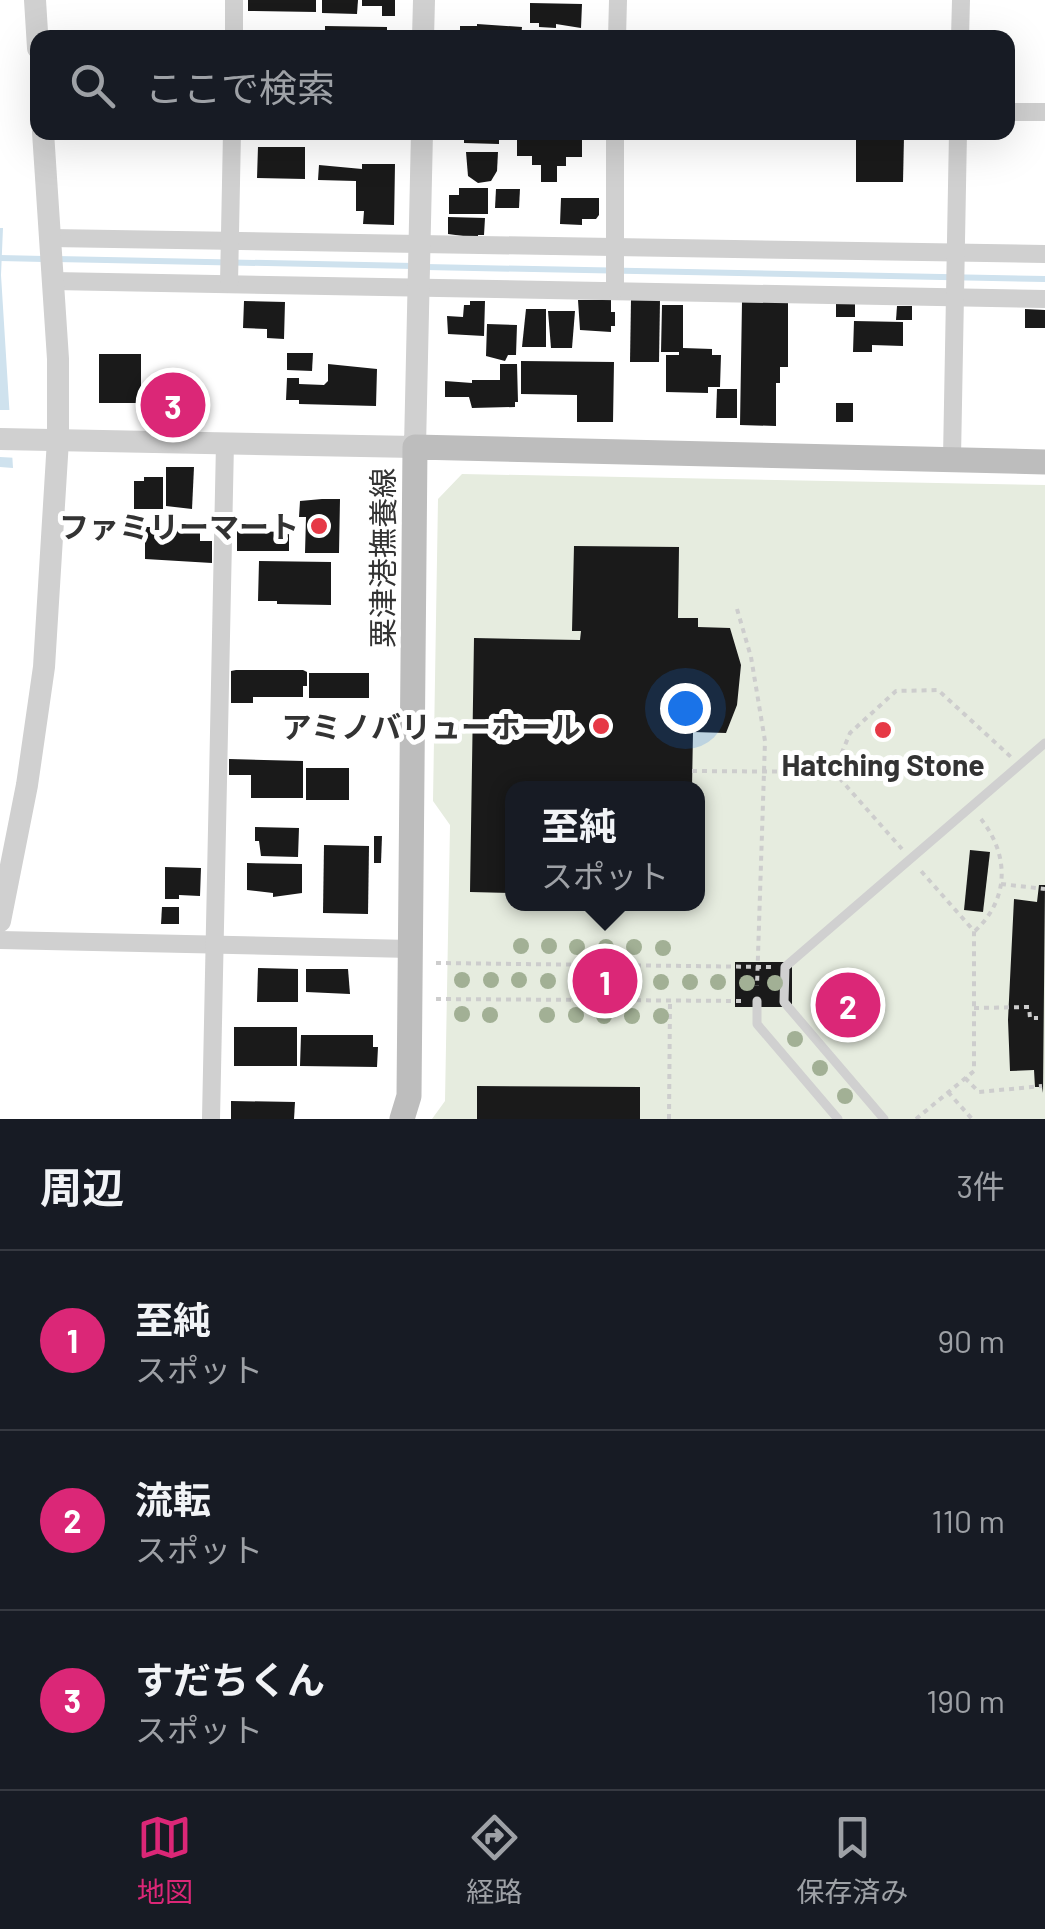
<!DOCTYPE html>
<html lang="ja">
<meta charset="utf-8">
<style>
body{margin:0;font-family:Barlow,"Noto Sans JP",sans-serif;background:#242831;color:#f1f3f6}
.you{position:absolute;left:685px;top:708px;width:35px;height:35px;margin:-25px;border:8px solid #fff;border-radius:50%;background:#1a73e8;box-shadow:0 0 0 15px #1a73e833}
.badge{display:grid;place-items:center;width:65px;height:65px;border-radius:50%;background:#db2777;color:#fff;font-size:32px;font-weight:700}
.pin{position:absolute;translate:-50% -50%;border:5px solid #fff;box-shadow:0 2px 10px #0006}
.popup{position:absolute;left:505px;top:781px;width:200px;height:130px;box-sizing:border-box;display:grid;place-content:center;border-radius:20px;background:#171b24;filter:drop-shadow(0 2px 8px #0005);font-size:32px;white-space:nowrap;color:#9ea1a6}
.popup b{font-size:38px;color:#f1f3f6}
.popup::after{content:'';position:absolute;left:50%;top:100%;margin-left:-20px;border:20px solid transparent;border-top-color:#171b24}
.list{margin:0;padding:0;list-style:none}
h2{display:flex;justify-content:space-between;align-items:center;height:130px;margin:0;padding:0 40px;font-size:42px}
h2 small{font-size:32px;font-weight:400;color:#9ea1a6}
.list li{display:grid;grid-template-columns:65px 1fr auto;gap:30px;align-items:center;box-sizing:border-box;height:180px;padding:0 40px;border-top:2px solid #363941}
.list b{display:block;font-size:38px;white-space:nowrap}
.list p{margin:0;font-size:32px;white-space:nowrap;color:#9ea1a6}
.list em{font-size:32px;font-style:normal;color:#9ea1a6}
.icon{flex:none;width:55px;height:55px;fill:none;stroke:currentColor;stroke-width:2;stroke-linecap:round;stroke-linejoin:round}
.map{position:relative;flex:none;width:1045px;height:1119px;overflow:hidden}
.search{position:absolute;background:#171b24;box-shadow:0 10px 40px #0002;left:30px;right:30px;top:30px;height:110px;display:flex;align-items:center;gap:25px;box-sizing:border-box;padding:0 35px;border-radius:20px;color:#9ea1a6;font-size:38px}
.sheet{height:670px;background:#171b24}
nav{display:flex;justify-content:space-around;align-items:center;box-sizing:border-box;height:140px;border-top:2px solid #363941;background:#171b24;font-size:28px;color:#9ea1a6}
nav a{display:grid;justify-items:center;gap:5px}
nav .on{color:#db2777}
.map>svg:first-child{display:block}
.green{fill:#e6ecdf;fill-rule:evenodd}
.water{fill:#cfe2ee}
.pier{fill:#fff}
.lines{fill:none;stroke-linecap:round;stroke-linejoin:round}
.stream{stroke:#cfe2ee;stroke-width:6}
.building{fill:#1a1a1a}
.path{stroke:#cdcdcd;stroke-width:4;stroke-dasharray:5 5;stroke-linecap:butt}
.service{stroke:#d0d0d0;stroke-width:9}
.minor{stroke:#d0d0d0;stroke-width:18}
.tertiary{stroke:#d0d0d0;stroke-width:22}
.secondary{stroke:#bdbdbd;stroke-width:25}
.tree{fill:#a2b095}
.poi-dot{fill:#e63946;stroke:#fff;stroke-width:4}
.labels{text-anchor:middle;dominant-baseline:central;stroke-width:10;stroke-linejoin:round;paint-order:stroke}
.poi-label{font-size:30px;font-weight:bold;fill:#333;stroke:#fff;text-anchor:end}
.street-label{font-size:30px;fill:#333;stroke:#fff}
</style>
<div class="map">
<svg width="1045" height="1119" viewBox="0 0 1045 1119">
<rect width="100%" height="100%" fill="#fff"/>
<path class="green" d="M462,474L1045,485V1119H432L445,1101L450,825L433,801L438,499ZM512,788H698V904H512Z"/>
<polygon class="water" points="0,228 3,228 1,275 13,468 0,467"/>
<polygon class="pier" points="0,410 15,410 18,458 0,457"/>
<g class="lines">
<g class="stream">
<polyline points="0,258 44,259"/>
<polyline points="56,259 414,266"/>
<polyline points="426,267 1045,279"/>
</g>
</g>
<g class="building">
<polygon points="248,0 316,0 316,12 248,11"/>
<polygon points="322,0 358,0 357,14 322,13"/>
<polygon points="362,0 395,0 395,16 382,16 382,6 362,6"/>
<polygon points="530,3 582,4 581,28 556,24 556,28 539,27 539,23 530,23"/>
<polygon points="477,24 522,27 521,38 460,38 460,26 477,26"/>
<polygon points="325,26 387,27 387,38 325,38"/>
<polygon points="537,31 580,32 580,38 537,38"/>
<polygon points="464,132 499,133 499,144 464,143"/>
<polygon points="532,132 567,132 567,138 582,138 582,157 566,157 566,166 557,166 557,182 541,182 541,165 532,165 532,156 517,156 517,137 532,138"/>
<polygon points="856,136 904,136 903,182 856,182"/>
<polygon points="258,147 305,147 305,179 257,178"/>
<polygon points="466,152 498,152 497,171 491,181 478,183 468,176"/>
<polygon points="362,164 395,164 394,225 363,224 364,211 356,211 356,181 318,180 319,165 362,169"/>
<polygon points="459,188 488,188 488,214 449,214 449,195 459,195"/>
<polygon points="496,189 520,189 519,208 495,208"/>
<polygon points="561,198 599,198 599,215 596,219 582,219 582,225 560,224"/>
<polygon points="448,217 485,218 484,235 478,235 478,238 448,234"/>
<polygon points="578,300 611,300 611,312 615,312 615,326 611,326 611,332 580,330"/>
<polygon points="631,300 660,300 659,362 630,362"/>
<polygon points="244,301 285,302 284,339 267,338 267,329 243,328"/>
<polygon points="470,301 485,301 484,336 448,334 447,316 463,317 464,305 470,305"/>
<polygon points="742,302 788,302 788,367 780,367 780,383 776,383 776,426 740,425"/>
<rect x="836" y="304" width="19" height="13"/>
<polygon points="662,305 683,305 683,348 712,349 712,355 721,355 720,387 708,387 708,393 666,392 666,355 679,355 679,352 661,352"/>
<polygon points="897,306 912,306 912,320 896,320"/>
<polygon points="526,309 546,309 546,347 522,347"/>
<polygon points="1025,309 1045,310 1045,328 1025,328"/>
<polygon points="548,311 575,311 572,348 551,348"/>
<polygon points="854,321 903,322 903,346 872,345 872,352 853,352"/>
<polygon points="487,324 517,325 516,355 508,355 505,361 486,356"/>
<polygon points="287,353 313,353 312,371 287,370"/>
<rect x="99" y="354" width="42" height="49"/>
<polygon points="521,361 614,362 613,422 577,422 577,395 521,394"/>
<polygon points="328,364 377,369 376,406 299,404 299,400 286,400 287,378 299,378 299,384 324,385 328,381"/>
<polygon points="500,364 517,364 518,402 515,402 515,407 472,408 469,397 445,397 445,381 472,383 472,380 500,380"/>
<polygon points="717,389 737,389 737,418 716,418"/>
<rect x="836" y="403" width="17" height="19"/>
<polygon points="166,467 194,467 192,509 166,506"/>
<polygon points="144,477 163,477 163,509 134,509 134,481 144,481"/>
<polygon points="322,499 340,499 339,553 305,553 306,517 299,517 300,501"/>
<polygon points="145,527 200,527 200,541 212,541 212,563 145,559"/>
<polygon points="237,531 289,532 289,551 237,551"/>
<polygon points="574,546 679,547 678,618 698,618 698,627 730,628 741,665 737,705 726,733 693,732 692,788 512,788 512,893 470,892 474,638 580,640 581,631 572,631"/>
<polygon points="259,561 331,562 331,605 277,604 277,601 258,601"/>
<polygon points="236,670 303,670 307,672 307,686 303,686 303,697 253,697 253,703 231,703 231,671"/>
<rect x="309" y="673" width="60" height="25"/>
<polygon points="229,759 303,761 303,798 251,798 251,775 229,775"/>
<rect x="306" y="768" width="43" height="32"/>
<polygon points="255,827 299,828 298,857 261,856 259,841 255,841"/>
<polygon points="374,836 382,836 381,863 374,863"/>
<polygon points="324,845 369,846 368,914 323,913"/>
<polygon points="970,850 990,852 983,912 964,910"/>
<polygon points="247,863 302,864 302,893 273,897 273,893 247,890"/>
<polygon points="165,867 201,868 200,896 179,895 179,899 165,899"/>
<polygon points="1039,885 1045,885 1043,1093 1042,1087 1035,1087 1034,1070 1010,1071 1008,1020 1014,899 1037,902"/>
<polygon points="162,907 179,907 179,924 161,924"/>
<rect x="735" y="962" width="57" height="45"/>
<polygon points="258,968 298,969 298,1002 257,1002"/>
<polygon points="306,969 348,969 350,994 306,992"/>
<rect x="234" y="1027" width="63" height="39"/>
<polygon points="301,1035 373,1035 373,1047 378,1047 377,1067 300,1066"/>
<polygon points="477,1086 640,1087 640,1119 477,1119"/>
<polygon points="231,1101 295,1102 294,1119 231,1119"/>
</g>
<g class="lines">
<g class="path">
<polyline points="737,609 751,657 765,741 757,986"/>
<polyline points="692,771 834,772 902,849"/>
<polyline points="834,772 850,733 896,691 938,690 1011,757"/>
<polyline points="1001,884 1045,889"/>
<path d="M975,931C1009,899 1010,856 981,819"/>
<polyline points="436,963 771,967"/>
<polyline points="436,999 745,1001"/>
<polyline points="974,1008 1029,1007 1030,1018 1038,1018"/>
<polyline points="965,1078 979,1092 1042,1086"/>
<polyline points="948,1092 972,1119"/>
<polyline points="669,1119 670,1000"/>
<polyline points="916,1119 974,1071 974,931 921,871"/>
</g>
<g class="service">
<polyline points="757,1001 757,1024 838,1119"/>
<polyline points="884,1119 784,1002 785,967 1045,743"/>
</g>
<g class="minor">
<polyline points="234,38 234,0"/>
<polyline points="617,38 618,0"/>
<polyline points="960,38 961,0"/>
<polyline points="1008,112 1045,112"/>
<polyline points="50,238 1045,254"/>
<polyline points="53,281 1045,299"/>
<polyline points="229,284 232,132"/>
<polyline points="615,289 615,132"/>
<polyline points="952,458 958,132"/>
<polyline points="0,940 411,949"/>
<polyline points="211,1119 225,443"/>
</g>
<g class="tertiary">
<polyline points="35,0 38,48"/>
<polyline points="423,38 424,0"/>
<polyline points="0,439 415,447 422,132"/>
<polyline points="0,921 27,785 44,667 58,440 58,359 43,132"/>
</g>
<polyline class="secondary" points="402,1119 409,1096 415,447 1045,462"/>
</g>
<g class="tree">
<circle cx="521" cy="946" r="8"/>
<circle cx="549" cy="946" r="8"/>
<circle cx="577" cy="947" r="8"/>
<circle cx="606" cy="947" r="8"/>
<circle cx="634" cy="947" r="8"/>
<circle cx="663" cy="948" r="8"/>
<circle cx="462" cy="980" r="8"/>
<circle cx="491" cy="980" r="8"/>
<circle cx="519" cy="980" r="8"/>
<circle cx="548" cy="981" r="8"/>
<circle cx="576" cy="981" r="8"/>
<circle cx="633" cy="981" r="8"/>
<circle cx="661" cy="982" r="8"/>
<circle cx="690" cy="982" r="8"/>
<circle cx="718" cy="982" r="8"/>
<circle cx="747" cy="983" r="8"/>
<circle cx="775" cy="983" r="8"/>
<circle cx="462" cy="1014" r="8"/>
<circle cx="490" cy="1015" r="8"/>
<circle cx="547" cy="1015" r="8"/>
<circle cx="576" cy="1015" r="8"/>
<circle cx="604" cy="1016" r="8"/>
<circle cx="632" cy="1016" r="8"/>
<circle cx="661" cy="1016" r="8"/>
<circle cx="795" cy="1039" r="8"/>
<circle cx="820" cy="1068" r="8"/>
<circle cx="845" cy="1096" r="8"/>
</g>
<g class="poi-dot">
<circle cx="319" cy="526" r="10"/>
<circle cx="601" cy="726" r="10"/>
<circle cx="883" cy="730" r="10"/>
</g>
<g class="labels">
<g class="poi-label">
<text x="299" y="526">ファミリーマート</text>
<text x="581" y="726">アミノバリューホール</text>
<text x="883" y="764" text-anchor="middle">Hatching Stone</text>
</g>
<g class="street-label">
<text transform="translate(382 558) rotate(-90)">粟津港撫養線</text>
</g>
</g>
</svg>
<div class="you"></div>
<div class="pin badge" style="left:605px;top:981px">1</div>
<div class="popup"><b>至純</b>スポット</div>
<div class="pin badge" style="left:848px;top:1005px">2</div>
<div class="pin badge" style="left:173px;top:405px">3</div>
<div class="search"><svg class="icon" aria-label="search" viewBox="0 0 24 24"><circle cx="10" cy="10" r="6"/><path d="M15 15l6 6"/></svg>ここで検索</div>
</div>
<section class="sheet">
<h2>周辺<small>3件</small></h2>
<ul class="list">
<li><span class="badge">1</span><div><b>至純</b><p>スポット</p></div><em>90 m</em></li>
<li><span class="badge">2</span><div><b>流転</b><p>スポット</p></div><em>110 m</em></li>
<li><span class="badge">3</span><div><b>すだちくん</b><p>スポット</p></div><em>190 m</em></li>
</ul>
</section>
<nav>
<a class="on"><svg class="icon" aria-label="map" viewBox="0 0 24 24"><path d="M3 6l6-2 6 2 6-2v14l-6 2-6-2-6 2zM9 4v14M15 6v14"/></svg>地図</a>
<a><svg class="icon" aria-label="directions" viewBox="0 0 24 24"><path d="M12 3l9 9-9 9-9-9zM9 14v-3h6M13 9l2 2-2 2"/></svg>経路</a>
<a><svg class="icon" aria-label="saved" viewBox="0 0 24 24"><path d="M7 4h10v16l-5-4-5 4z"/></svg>保存済み</a>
</nav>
